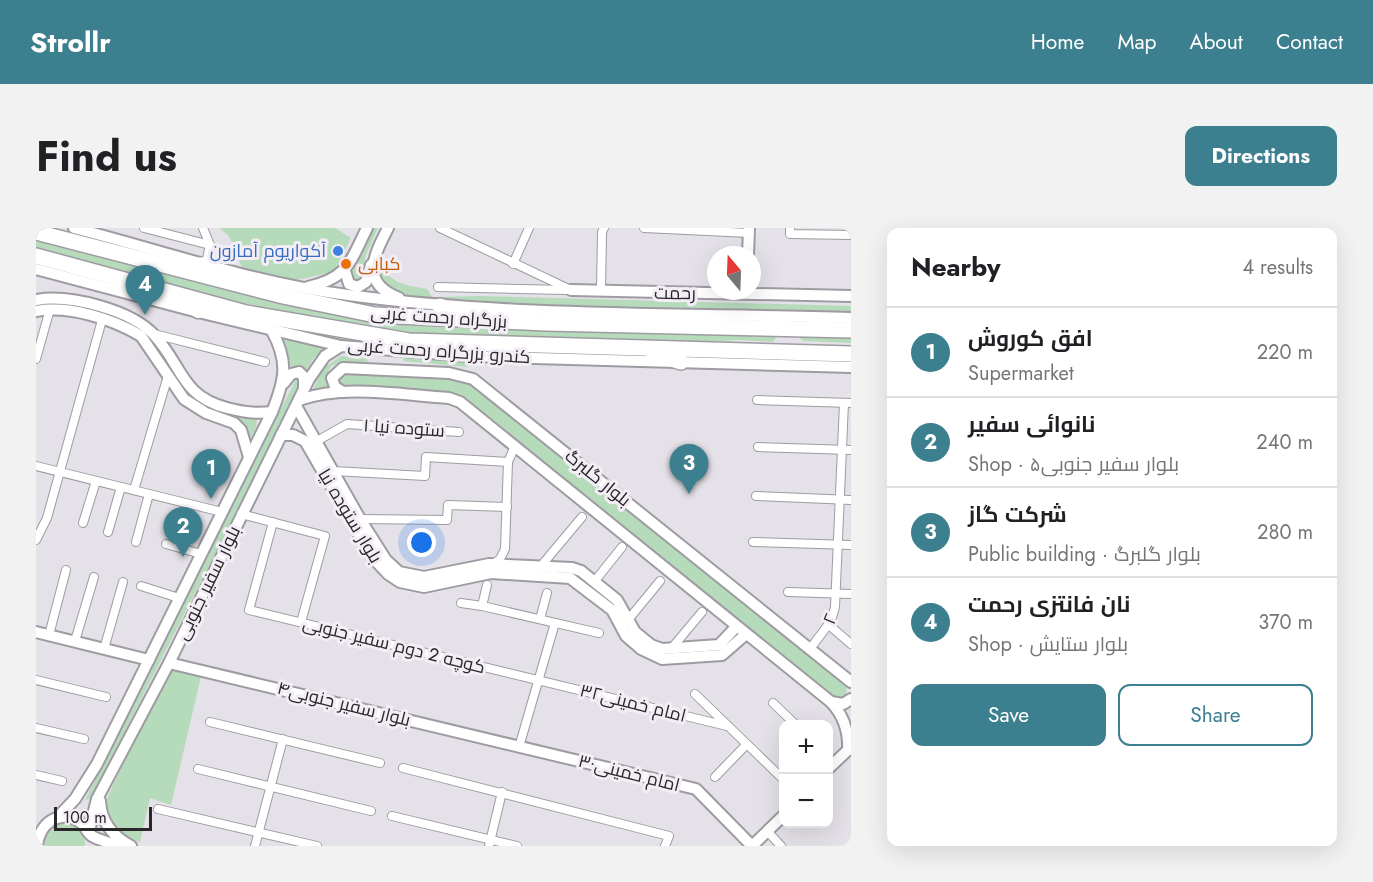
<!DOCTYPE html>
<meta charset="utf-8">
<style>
body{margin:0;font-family:Jost,Cairo,sans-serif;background:#f2f2f2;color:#202124}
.controls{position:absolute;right:18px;bottom:18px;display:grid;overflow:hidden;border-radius:12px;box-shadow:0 6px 24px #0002}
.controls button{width:54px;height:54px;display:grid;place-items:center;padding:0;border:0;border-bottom:2px solid #e0e0e0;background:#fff;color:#202124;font:30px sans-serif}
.compass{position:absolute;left:671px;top:18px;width:54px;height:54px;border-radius:50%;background:#fff;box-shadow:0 6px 24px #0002;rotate:341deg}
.scale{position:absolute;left:18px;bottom:15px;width:98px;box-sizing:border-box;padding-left:6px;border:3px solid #29272a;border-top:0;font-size:16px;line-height:21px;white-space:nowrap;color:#29272a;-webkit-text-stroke:4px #f3eef5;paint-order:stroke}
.you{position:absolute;left:386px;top:315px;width:21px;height:21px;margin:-15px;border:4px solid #fff;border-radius:50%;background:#1a73e8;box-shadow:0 0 0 9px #1a73e833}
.badge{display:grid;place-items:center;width:39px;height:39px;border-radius:50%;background:#3c7f8f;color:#fff;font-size:20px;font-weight:700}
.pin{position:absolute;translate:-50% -50px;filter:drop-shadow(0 2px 3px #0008)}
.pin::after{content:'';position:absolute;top:32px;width:21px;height:18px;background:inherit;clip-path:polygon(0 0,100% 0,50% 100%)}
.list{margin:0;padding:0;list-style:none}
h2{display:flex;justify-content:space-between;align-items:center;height:78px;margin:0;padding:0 24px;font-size:26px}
h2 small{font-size:20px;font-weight:400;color:#757577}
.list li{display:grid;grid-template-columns:39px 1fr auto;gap:18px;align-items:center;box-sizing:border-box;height:90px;padding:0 24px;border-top:2px solid #e0e0e0}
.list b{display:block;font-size:22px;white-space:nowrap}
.list p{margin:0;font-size:20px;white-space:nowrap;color:#757577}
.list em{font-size:20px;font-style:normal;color:#757577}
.actions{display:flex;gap:12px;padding:18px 24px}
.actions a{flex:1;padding:14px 0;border:2px solid #3c7f8f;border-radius:12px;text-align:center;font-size:21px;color:#3c7f8f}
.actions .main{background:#3c7f8f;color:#fff}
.map{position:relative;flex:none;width:815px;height:618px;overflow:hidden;border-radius:12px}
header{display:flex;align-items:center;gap:36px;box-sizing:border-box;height:84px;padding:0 30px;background:#3c7f8f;color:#fff}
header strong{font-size:28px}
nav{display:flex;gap:33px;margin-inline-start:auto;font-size:21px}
.intro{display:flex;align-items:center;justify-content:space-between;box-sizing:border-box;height:144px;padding:0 36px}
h1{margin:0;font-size:42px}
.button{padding:15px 27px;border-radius:12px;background:#3c7f8f;color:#fff;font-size:21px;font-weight:700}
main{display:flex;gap:36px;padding:0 36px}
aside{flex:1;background:#fff;border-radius:12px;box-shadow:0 6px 24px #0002}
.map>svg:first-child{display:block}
.green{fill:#b5dbba}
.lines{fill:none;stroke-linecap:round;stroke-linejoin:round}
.street-casing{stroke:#9f9ba2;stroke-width:10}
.secondary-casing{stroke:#9f9ba2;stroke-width:14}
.primary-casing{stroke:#9f9ba2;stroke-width:15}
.highway-casing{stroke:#9f9ba2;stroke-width:18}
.street{stroke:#fff;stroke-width:8}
.secondary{stroke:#fff;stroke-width:10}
.primary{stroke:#fff;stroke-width:12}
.highway{stroke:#fff;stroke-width:15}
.shop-dot{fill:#3f7fe0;stroke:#f3eef5;stroke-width:2}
.food-dot{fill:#e8710a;stroke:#f3eef5;stroke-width:2}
.labels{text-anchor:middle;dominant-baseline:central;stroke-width:6;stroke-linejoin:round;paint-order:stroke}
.shop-label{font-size:18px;fill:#366cbe;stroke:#f3eef5;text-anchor:end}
.food-label{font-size:18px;fill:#c56008;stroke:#f3eef5;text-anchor:start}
.street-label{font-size:18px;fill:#29272a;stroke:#f3eef5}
</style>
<header>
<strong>Strollr</strong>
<nav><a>Home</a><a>Map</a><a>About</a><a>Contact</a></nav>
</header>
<div class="intro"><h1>Find us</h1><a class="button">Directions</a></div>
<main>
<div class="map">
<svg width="815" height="618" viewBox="0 0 815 618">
<rect width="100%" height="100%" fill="#e5e1e8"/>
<g class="green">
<polygon points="183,0 299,0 315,10 298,44 256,53 206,39 193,8"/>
<polygon points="335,0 342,0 330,27 325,49 318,54 313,48"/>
<polygon points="0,9 278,81 735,107 740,110 737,114 704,112 646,115 415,108 335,102 273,91 174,67 0,21"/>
<path d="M342,37C361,57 364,56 391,61L396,69L446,68L815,78V87L584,81L379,72C357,64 345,62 342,37Z"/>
<polygon points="248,60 403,81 406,83 317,75"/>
<path d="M214,93L302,110L383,117C328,124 268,104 214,93Z"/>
<polygon points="765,107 815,107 815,115 768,113 764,111"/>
<polygon points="248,111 289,120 277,131 269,145 256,143"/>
<polygon points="305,128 329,129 332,133 329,136 306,135 295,138 291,146 291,162 277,162 286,141"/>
<polygon points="368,129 437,133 432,139 367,133"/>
<polygon points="306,143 412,148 435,154 811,456 810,466 799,472 434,176 309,161 301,156 302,146"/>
<polygon points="261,149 264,149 263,160 55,570 49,572"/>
<path d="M196,187L221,190L220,200L213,212C209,190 206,197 196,187Z"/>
<path d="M133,435L167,440L135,577L114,570L104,614C83,607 72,598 69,575Z"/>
<path d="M28,595C41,597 49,604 49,618H8C8,605 15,598 28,595Z"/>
</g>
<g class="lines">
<g class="street-casing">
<g id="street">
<polyline points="108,0 174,17"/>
<polyline points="167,0 174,17"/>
<polyline points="404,0 535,62"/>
<polyline points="608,0 713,5"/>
<polyline points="754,0 754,6 815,7"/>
<polyline points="170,35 174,17"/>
<polyline points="477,36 493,0"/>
<polyline points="402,59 530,62"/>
<polyline points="565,63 566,4 568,0"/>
<polyline points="118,106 229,134"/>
<polyline points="0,131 14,81"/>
<polyline points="721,172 815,175"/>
<polyline points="281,213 311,196 423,204"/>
<polyline points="722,219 815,222"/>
<polyline points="0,238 186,284"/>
<polyline points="297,243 389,248 390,229 472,234"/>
<polyline points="98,262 132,148"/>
<polyline points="720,268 815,272"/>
<polyline points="205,286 289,308 265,394"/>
<polyline points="324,291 411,292 412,277 471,279"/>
<polyline points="237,294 213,382 691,498"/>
<polyline points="47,295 60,253"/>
<polyline points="72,304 85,259"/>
<polyline points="0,312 11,290 66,92"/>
<polyline points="100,314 113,266"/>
<polyline points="717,314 815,317"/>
<polyline points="130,316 165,326"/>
<polyline points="457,336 464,331 469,321 472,234 479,218"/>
<polyline points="505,338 546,289"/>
<polyline points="558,354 586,319"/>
<polyline points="451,357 446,378 563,405"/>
<polyline points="105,358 143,370"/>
<polyline points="752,364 815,366"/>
<polyline points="425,375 446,378"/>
<polyline points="504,391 511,365"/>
<polyline points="592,392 624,353"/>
<polyline points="793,397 815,416"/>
<polyline points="13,407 30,342"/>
<polyline points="39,413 58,349"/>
<polyline points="68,421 87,354"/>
<polyline points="635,421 666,384"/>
<polyline points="774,421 795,393 799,379 808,175"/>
<polyline points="0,452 70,469"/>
<polyline points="659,466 748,552"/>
<polyline points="737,475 759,496"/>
<polyline points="174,494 344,535"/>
<polyline points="0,500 48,511"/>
<polyline points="483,519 519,395"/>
<polyline points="367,540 633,608 629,618"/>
<polyline points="162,541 335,583"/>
<polyline points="0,547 26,553"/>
<polyline points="679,549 710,517"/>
<polyline points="122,581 281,618"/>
<polyline points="356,588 481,618"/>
<polyline points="732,604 745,618"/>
<polyline points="219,618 247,511"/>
<polyline points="453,618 466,564"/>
</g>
</g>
<g class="secondary-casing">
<g id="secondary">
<path d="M38,0C127,23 222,56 312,67C477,89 648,85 815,90"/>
<path d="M352,0C337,29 324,55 363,70"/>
<polyline points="712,27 713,0"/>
<polyline points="0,41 162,84 305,118 432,128 815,139"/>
<polyline points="309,43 313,56 322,59 330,54 335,37"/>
<path d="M272,59C312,50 314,34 331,0"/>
<polyline points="535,62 815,68"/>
<path d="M0,72C34,66 96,82 119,108C147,139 145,168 191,180C207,184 219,186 236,184"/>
<path d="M0,83C33,77 77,91 105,108L148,171L170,185L198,195L205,202L213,229"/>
<polyline points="248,155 255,146 263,144 268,149 268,160"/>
<polyline points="307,164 299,159 296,150 307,140 413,145 437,151 815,454"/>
<path d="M263,172C309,156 365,167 413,170L424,174L795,474C808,488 813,503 812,522"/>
<polyline points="260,178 324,291 350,332 363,344 388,349 453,336 536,340 545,343 581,372 599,404 615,417 626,421 683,417 700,399"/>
<polyline points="245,207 257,207 269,213 336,329 352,346 364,354 388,359 455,345 534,350 576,382 590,408 605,421 626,431 686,427 709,407"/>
<polyline points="0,404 113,432"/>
<polyline points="133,435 660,561 716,618 748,587"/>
<polyline points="795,474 807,476 815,471"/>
<polyline points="792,541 815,519"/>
<path d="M64,573C65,594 76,608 95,618"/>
<path d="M21,590L39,571L61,536L236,184C249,152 253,134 236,103"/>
<polyline points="53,603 61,571 133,435 273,151 289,128 305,118"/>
<path d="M1,618C3,596 23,580 44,594C49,597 51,605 56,608C64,613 78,616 88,618"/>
</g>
</g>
<g class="primary-casing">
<g id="primary">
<polyline points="141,38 170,35"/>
<polyline points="138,68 162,84"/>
</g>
</g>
<g class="highway-casing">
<g id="highway">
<polyline points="0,4 247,68 339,87 510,95 815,102"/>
<polyline points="0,28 210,85 373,113 815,126"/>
<polyline points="404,78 431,88"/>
<polyline points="617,125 645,134"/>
</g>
</g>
<use href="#street" class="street"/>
<use href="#secondary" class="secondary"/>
<use href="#primary" class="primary"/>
<use href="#highway" class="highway"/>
</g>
<circle class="shop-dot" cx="302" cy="23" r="6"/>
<circle class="food-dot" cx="310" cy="36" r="6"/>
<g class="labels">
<g class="shop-label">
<text x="290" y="23">آکواریوم آمازون</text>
</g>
<g class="food-label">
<text x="322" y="36">کبابی</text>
</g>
<g class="street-label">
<text transform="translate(639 65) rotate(1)">رحمت</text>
<text transform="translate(403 89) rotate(4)">بزرگراه رحمت غربی</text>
<text transform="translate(403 123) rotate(4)">کندرو بزرگراه رحمت غربی</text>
<text transform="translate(368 200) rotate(4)">ستوده نیا ۱</text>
<text transform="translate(562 250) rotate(39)">بلوار گلبرگ</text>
<text transform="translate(314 288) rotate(59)">بلوار ستوده نیا</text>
<text transform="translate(172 355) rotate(-64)">بلوار سفیر جنوبی</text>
<text transform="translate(794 391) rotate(-67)">۲</text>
<text transform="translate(358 417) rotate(14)">کوچه 2 دوم سفیر جنوبی</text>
<text transform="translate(597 475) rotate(14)">امام خمینی۳۲</text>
<text transform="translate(308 476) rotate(14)">بلوار سفیر جنوبی۴</text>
<text transform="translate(593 545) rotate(14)">امام خمینی۳۰</text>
</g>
</g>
</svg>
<div class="controls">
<button>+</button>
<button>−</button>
</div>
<svg class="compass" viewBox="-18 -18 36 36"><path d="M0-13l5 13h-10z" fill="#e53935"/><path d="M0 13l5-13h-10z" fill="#757577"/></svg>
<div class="scale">100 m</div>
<div class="you"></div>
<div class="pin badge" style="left:175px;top:271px">1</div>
<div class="pin badge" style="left:147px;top:329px">2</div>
<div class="pin badge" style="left:653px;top:266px">3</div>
<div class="pin badge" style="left:109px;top:87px">4</div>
</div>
<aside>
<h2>Nearby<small>4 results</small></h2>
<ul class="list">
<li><span class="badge">1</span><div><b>افق کوروش</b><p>Supermarket</p></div><em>220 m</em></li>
<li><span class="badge">2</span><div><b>نانوائی سفیر</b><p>Shop · بلوار سفیر جنوبی۵</p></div><em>240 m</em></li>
<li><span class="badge">3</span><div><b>شرکت گاز</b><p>Public building · بلوار گلبرگ</p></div><em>280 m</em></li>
<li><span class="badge">4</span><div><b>نان فانتزی رحمت</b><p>Shop · بلوار ستایش</p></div><em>370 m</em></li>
</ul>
<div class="actions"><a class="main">Save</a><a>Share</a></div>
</aside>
</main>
